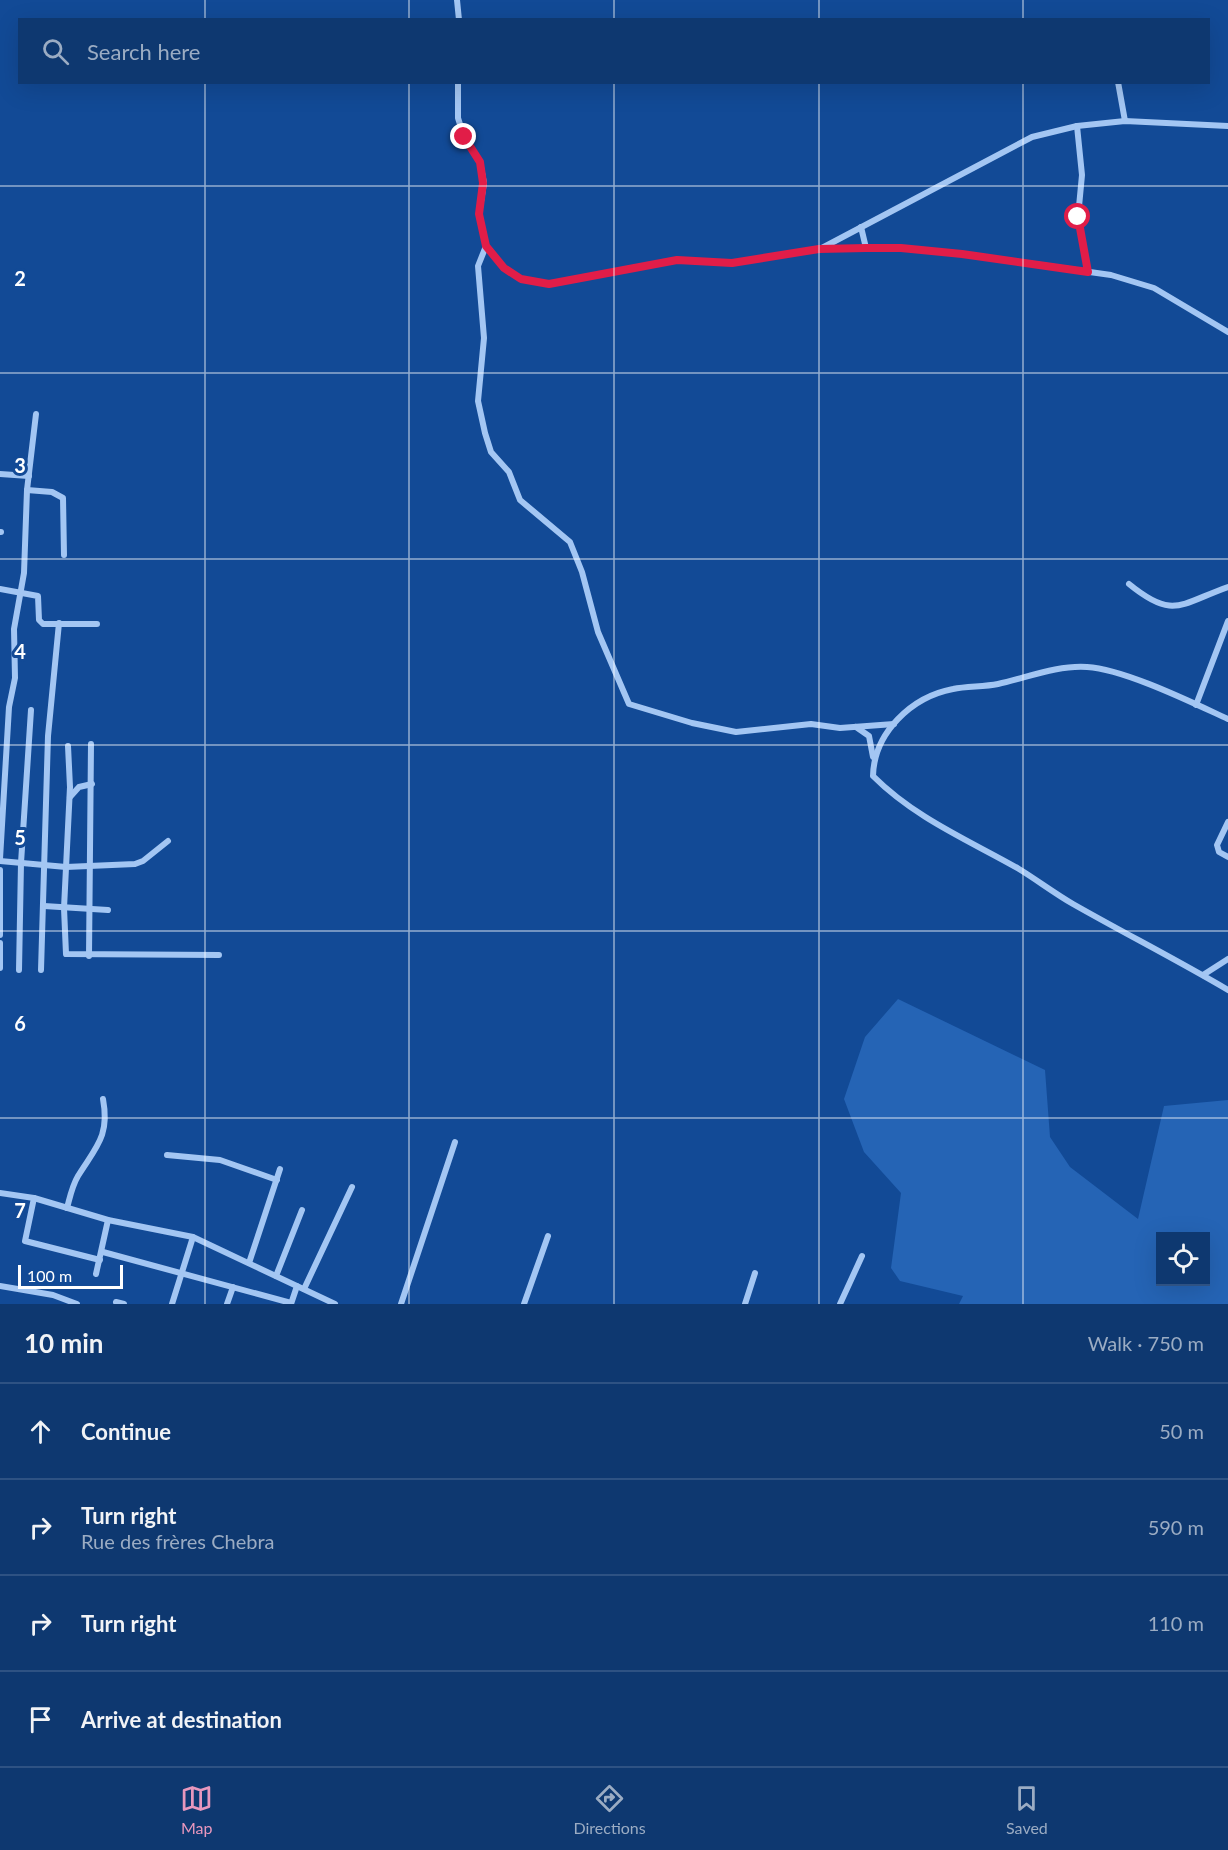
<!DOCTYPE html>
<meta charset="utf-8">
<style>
body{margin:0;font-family:Lato,sans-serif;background:#173f75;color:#f1f3f6}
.controls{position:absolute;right:18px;bottom:18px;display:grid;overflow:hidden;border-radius:0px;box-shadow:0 6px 24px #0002}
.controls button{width:54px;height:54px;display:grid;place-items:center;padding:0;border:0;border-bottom:2px solid #2e5283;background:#0e3870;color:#f1f3f6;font:30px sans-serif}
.scale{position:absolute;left:18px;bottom:15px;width:105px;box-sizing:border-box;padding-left:6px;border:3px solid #fff;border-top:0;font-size:16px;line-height:21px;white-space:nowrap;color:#fff;-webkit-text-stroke:4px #124a96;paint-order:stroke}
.stop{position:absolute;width:18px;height:18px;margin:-14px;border:4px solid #e11d48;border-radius:50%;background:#fff}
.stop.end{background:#e11d48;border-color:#fff;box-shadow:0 2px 6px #0008}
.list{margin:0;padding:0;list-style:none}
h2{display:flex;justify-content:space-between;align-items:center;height:78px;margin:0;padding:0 24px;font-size:26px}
h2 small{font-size:20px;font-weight:400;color:#9bacc3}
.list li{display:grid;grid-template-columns:39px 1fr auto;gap:18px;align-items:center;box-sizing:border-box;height:96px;padding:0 24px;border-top:2px solid #2e5283}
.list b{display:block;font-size:22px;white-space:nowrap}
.list p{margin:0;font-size:20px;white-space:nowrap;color:#9bacc3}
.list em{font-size:20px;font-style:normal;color:#9bacc3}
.icon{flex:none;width:33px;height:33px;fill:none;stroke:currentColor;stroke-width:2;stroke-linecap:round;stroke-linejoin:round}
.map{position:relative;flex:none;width:1228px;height:1304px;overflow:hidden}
.search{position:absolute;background:#0e3870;box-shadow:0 6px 24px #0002;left:18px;right:18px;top:18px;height:66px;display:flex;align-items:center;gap:15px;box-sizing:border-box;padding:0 21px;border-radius:0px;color:#9bacc3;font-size:22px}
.sheet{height:462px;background:#0e3870}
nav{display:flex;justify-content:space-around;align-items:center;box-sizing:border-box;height:84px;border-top:2px solid #2e5283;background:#0e3870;font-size:16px;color:#9bacc3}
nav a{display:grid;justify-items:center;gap:3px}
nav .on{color:#e797bd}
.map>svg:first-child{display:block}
.green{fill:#2564b5;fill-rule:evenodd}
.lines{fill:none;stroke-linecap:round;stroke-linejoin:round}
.street{stroke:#a3c6f3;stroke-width:6}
.route{stroke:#e11d48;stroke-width:8}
.grid{fill:none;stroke:#fff;stroke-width:1.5;stroke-opacity:0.55}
.grid-label{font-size:20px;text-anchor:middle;font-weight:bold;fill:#fff;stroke:#124a96;stroke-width:6;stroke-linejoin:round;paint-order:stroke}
</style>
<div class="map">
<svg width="1228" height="1304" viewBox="0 0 1228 1304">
<rect width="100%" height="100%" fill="#124a96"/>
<path class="green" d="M898,999L1045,1070L1050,1137L1070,1167L1138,1219L1164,1106L1228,1100V1304H959L963,1296L900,1281L891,1268L901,1193L864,1152L844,1099L865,1037ZM1160,1236H1206V1282H1160Z"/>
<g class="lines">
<g class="street">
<polyline points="457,0 459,20"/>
<polyline points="458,82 458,118 464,137 480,162 484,183 479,214 486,246 478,266 484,338 478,401 485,433 491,452 509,472 520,500 570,542 582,572 598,632 629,704 692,723 736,732 811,724 840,728 894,724"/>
<polyline points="1118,82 1125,121"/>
<polyline points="1077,126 1082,175 1078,217 1088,272"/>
<polyline points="861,227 866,248"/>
<polyline points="486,246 504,268 521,279 549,284 677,260 732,263 819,249 901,248 962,254 1111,275 1154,288 1228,332"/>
<polyline points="820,249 1032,137 1077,126 1125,121 1228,126"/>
<polyline points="0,474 29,476"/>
<polyline points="27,490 52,492 63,498 64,555"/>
<polyline points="0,532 1,532"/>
<path d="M1129,584C1173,620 1180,604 1228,587"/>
<polyline points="0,589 38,596 39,620 43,624 97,624"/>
<polyline points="1196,705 1228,621"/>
<path d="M1228,719C1193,703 1124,669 1087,667C1057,665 1026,678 998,684C983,687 967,686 953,689C911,697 874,733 873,776C915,818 968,840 1019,869C1037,880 1054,893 1073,904C1124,933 1177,960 1228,990"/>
<polyline points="856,727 869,736 873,757"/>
<polyline points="68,746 70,787 64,908 66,954 219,955"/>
<polyline points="70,797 79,787 92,784"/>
<polyline points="1228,822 1217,845 1219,852 1228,857"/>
<polyline points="0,859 9,707 15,678 14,629 24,573 27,490 36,414"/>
<polyline points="0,861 66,867 135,864 143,861 168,841"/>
<polyline points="0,870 0,935"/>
<polyline points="44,906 108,910"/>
<polyline points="0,943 0,968"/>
<polyline points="89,956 91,744"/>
<polyline points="19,970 21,863 31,710"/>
<polyline points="41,970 48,736 59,623"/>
<polyline points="1203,975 1228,959"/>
<polyline points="167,1155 220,1160 277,1180"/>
<polyline points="0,1193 34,1198 108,1220 193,1237 335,1304"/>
<polyline points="34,1198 25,1241 100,1260"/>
<path d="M67,1208C70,1197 72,1186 78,1176C96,1147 110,1136 103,1099"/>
<polyline points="103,1252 291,1303"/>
<polyline points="249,1263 280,1169"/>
<polyline points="96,1274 108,1220"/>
<polyline points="276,1276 302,1210"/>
<polyline points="0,1286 53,1295 77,1304"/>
<polyline points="304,1289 352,1187"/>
<polyline points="116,1302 124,1304"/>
<polyline points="172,1304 193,1237"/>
<polyline points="227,1304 233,1287"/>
<polyline points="291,1304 297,1286"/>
<polyline points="401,1304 455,1142"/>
<polyline points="524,1304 548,1236"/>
<polyline points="745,1304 755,1273"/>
<polyline points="840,1304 862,1256"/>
</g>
</g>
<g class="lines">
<polyline class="route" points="464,137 480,162 483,183 479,214 486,246 504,268 521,279 549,284 677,260 732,263 819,249 866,248 901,248 962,254 1088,272 1078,217"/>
</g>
<path class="grid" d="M205,0V20M409,0V20M614,0V20M819,0V20M1023,0V20M205,82V1304M409,82V1304M614,82V1304M819,82V1304M1023,82V1304M0,186H1228M0,373H1228M0,559H1228M0,745H1228M0,931H1228M0,1118H1228"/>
<g class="grid-label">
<text x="20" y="286">2</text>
<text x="20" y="473">3</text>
<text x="20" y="659">4</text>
<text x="20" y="845">5</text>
<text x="20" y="1031">6</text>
<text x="20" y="1218">7</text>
</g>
</svg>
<div class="controls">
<button><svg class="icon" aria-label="locate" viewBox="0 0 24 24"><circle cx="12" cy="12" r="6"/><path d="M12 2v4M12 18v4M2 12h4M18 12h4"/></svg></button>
</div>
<div class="scale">100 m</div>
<div class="stop" style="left:1078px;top:217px"></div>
<div class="stop end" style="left:464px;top:137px"></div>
<div class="search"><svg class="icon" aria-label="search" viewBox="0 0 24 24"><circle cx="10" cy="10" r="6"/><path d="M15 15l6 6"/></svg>Search here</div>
</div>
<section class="sheet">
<h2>10 min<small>Walk · 750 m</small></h2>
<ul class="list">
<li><svg class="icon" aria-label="ahead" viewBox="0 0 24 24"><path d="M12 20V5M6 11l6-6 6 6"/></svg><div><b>Continue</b></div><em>50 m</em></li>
<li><svg class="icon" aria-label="right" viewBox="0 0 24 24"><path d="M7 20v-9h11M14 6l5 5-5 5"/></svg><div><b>Turn right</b><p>Rue des frères Chebra</p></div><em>590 m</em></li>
<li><svg class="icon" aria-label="right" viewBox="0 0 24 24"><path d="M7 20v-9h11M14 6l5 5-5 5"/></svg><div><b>Turn right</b></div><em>110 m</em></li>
<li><svg class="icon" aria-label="arrive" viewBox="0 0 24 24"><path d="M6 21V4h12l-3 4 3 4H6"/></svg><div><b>Arrive at destination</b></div></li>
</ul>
</section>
<nav>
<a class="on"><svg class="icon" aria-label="map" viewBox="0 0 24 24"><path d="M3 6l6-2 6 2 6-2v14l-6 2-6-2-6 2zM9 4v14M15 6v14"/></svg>Map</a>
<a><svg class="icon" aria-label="directions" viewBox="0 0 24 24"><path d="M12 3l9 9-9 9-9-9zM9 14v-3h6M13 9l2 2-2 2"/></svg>Directions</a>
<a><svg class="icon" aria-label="saved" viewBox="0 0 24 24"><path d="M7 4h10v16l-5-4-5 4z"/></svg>Saved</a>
</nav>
